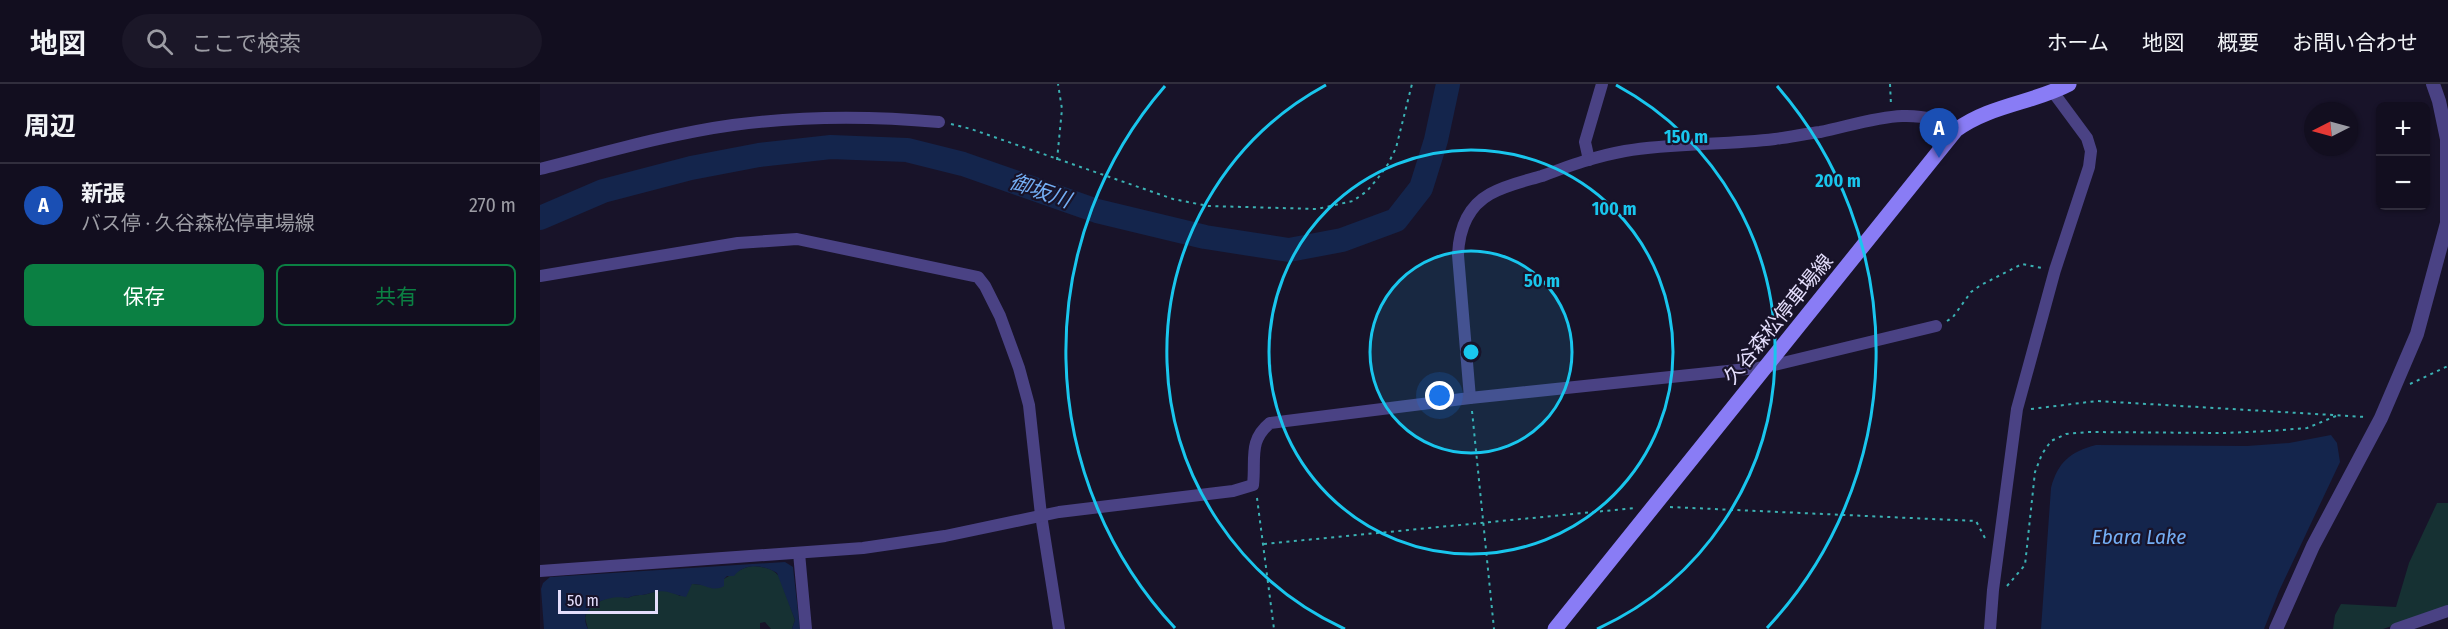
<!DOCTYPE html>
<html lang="ja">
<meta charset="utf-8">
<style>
body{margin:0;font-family:"Fira Sans Condensed","Noto Sans JP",sans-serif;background:#1b1728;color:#f1f3f6}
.controls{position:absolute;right:18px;top:18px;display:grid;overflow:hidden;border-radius:9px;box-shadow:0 2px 4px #0004}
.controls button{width:54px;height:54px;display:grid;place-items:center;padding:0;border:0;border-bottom:2px solid #312e3d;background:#120e1f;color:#f1f3f6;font:30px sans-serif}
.compass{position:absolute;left:1764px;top:18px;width:54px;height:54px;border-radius:50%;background:#120e1f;box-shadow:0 2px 4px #0004;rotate:264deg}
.scale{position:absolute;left:18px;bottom:15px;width:100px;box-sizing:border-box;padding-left:6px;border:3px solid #e4defc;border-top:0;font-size:16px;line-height:21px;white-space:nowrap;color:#e4defc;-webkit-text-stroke:4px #181329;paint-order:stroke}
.you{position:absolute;left:900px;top:312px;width:21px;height:21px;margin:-15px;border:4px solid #fff;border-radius:50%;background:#1a73e8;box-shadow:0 0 0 9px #1a73e833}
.badge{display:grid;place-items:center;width:39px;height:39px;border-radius:50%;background:#0b8043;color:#fff;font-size:20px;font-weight:700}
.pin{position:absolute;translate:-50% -50px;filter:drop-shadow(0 2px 3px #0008)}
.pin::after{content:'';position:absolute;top:32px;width:21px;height:18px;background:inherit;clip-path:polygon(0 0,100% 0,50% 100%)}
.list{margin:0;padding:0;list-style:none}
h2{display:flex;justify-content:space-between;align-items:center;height:78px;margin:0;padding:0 24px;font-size:26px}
h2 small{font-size:20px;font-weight:400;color:#9c9ca4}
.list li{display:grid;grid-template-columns:39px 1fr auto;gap:18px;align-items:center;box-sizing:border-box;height:84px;padding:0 24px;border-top:2px solid #312e3d}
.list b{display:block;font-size:22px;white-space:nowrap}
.list p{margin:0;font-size:20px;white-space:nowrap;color:#9c9ca4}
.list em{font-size:20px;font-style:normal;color:#9c9ca4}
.actions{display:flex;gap:12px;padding:18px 24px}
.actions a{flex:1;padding:14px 0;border:2px solid #0b8043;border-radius:9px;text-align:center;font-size:21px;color:#0b8043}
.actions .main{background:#0b8043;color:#fff}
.icon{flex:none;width:33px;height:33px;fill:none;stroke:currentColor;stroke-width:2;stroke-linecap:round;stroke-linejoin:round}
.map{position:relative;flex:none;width:1908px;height:545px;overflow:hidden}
header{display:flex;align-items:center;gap:36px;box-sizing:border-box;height:84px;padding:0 30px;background:#120e1f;border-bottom:2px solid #312e3d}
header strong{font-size:28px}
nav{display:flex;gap:33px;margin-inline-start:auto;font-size:21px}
.search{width:420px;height:54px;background:#1b1728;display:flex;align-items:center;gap:15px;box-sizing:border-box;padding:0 21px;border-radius:33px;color:#9c9ca4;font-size:22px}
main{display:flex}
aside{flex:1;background:#120e1f}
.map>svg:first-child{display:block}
.green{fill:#163133}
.water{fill:#14254c}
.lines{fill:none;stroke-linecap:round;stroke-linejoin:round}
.river{stroke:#14254c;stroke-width:24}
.path{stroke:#3bb1b3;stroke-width:2;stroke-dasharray:3 4.5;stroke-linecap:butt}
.minor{stroke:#4a4284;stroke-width:12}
.tertiary{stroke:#4a4284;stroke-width:14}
.secondary{stroke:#897cf5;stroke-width:15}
.ring{fill:none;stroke:#19c6ed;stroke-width:3}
.labels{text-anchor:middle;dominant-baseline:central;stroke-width:4.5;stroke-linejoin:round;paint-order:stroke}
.street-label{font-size:20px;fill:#e4defc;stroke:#181329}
.water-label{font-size:21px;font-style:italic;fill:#74aef4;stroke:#181329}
.centre{fill:#19c6ed;stroke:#181329;stroke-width:3}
.ring-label{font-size:18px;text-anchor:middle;font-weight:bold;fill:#19c6ed;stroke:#181329;stroke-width:4.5;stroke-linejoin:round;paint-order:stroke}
</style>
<header>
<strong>地図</strong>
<div class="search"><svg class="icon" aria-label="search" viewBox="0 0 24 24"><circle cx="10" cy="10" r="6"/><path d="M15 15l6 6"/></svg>ここで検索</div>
<nav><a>ホーム</a><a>地図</a><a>概要</a><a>お問い合わせ</a></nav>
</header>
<main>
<aside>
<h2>周辺<small></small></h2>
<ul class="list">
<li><span class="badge" style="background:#1a4fb4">A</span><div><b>新張</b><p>バス停 · 久谷森松停車場線</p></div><em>270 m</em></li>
</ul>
<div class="actions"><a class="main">保存</a><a>共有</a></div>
</aside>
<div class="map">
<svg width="1908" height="545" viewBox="0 0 1908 545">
<rect width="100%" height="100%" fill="#181329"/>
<g class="green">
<polygon points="1897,419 1908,419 1908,523 1843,545 1793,545 1795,531 1801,520 1856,523 1869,479"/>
<path d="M213,482C224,483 234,484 240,494L255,536L252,545H231L225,538L220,539V545H48L45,534L47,527C60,515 71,510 88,514C95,510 100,512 107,510C122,506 125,505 140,512L152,500C157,500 162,501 167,501C184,499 196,484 213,482Z"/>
</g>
<g class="water">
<path d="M1791,351L1797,359L1800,378L1739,507L1724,545H1501L1511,404C1518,378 1530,368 1556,361L1707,362L1749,359Z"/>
<path d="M245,478L253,483L260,545H252L255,536L237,489C223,481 205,478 194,492H187L184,495V502C172,509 165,499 152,500L146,513C127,509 128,504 107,510C100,512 95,510 88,514C70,510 35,521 48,545H4L1,505L3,499L10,493Z"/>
</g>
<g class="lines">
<polyline class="river" points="0,134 63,107 151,84 219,71 291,63 367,66 423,80 557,127 665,153 749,166 802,156 856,136 881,104 896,56 908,0"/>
<g class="path">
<polyline points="1350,0 1351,21"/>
<polyline points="411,40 431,45 633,115 668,122 777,125 813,117 827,107 838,94 848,80 856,64 872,0"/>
<polyline points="517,76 522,25 518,0"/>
<polyline points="1407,237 1413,233 1431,208 1441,201 1482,180 1502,184"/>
<polyline points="1870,300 1908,282"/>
<polyline points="1491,325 1557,317 1826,333"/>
<polyline points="932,327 954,545"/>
<polyline points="717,414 734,545"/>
<polyline points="1130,423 1436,437 1446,456"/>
<polyline points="724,460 1095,424"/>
<polyline points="1467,502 1485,481 1495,388 1502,370 1511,357 1526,350 1548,348 1684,349 1729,347 1767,344 1796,332"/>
</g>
<g class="minor">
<polyline points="1049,76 1045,58 1062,0"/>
<path d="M0,85C64,69 128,50 193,41C260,32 332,32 399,38"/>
<polyline points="0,192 198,159 257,155 438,193 445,202 460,232 479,284 489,321 501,431 519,545"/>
<path d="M930,314L918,171C919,147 927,123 950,110C966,101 985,97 1002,92C1029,82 1056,72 1085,67C1134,59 1185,61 1235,55C1250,53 1265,50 1280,48C1325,39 1374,18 1416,46"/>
<polyline points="259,469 266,545"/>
<path d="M0,487L323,464L405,452L519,428L693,407L713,401C716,375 708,357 730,339L930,314L1226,283L1396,242"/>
<polyline points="1450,545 1453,506 1477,325 1515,186 1549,83 1551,67 1547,54 1513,8"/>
<polyline points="1856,545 1908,527"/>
</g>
<polyline class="tertiary" points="1736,545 1773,462 1841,334 1877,250 1907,139 1907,55 1899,17 1893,0"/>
<path class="secondary" d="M1015,545L1416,46C1450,21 1493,19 1529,0"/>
</g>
<circle cx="931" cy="268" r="101" fill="#19c6ed" fill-opacity=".12"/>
<g class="ring">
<circle cx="931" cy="268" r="101"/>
<circle cx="931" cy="268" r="202"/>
<path d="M805 545A304 304 0 0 1 786 1M1076 1A304 304 0 0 1 1057 545"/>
<path d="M635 544A405 405 0 0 1 625 2M1237 2A405 405 0 0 1 1227 544"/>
</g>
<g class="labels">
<g class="street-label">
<text transform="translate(1238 235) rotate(-51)">久谷森松停車場線</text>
</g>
<g class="water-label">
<text transform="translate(500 107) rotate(19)">御坂川</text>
<text x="1599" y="453">Ebara Lake</text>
</g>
</g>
<circle cx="931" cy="268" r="9" class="centre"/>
<g class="ring-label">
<text x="1146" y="59">150 m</text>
<text x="1298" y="103">200 m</text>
<text x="1074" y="131">100 m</text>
<text x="1002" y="203">50 m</text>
</g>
</svg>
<div class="controls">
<button>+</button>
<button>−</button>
</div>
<svg class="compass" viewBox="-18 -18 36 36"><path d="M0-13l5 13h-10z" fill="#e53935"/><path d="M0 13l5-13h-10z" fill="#9c9ca4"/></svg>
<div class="scale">50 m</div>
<div class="you"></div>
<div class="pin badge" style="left:1399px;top:74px;background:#1a4fb4">A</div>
</div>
</main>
